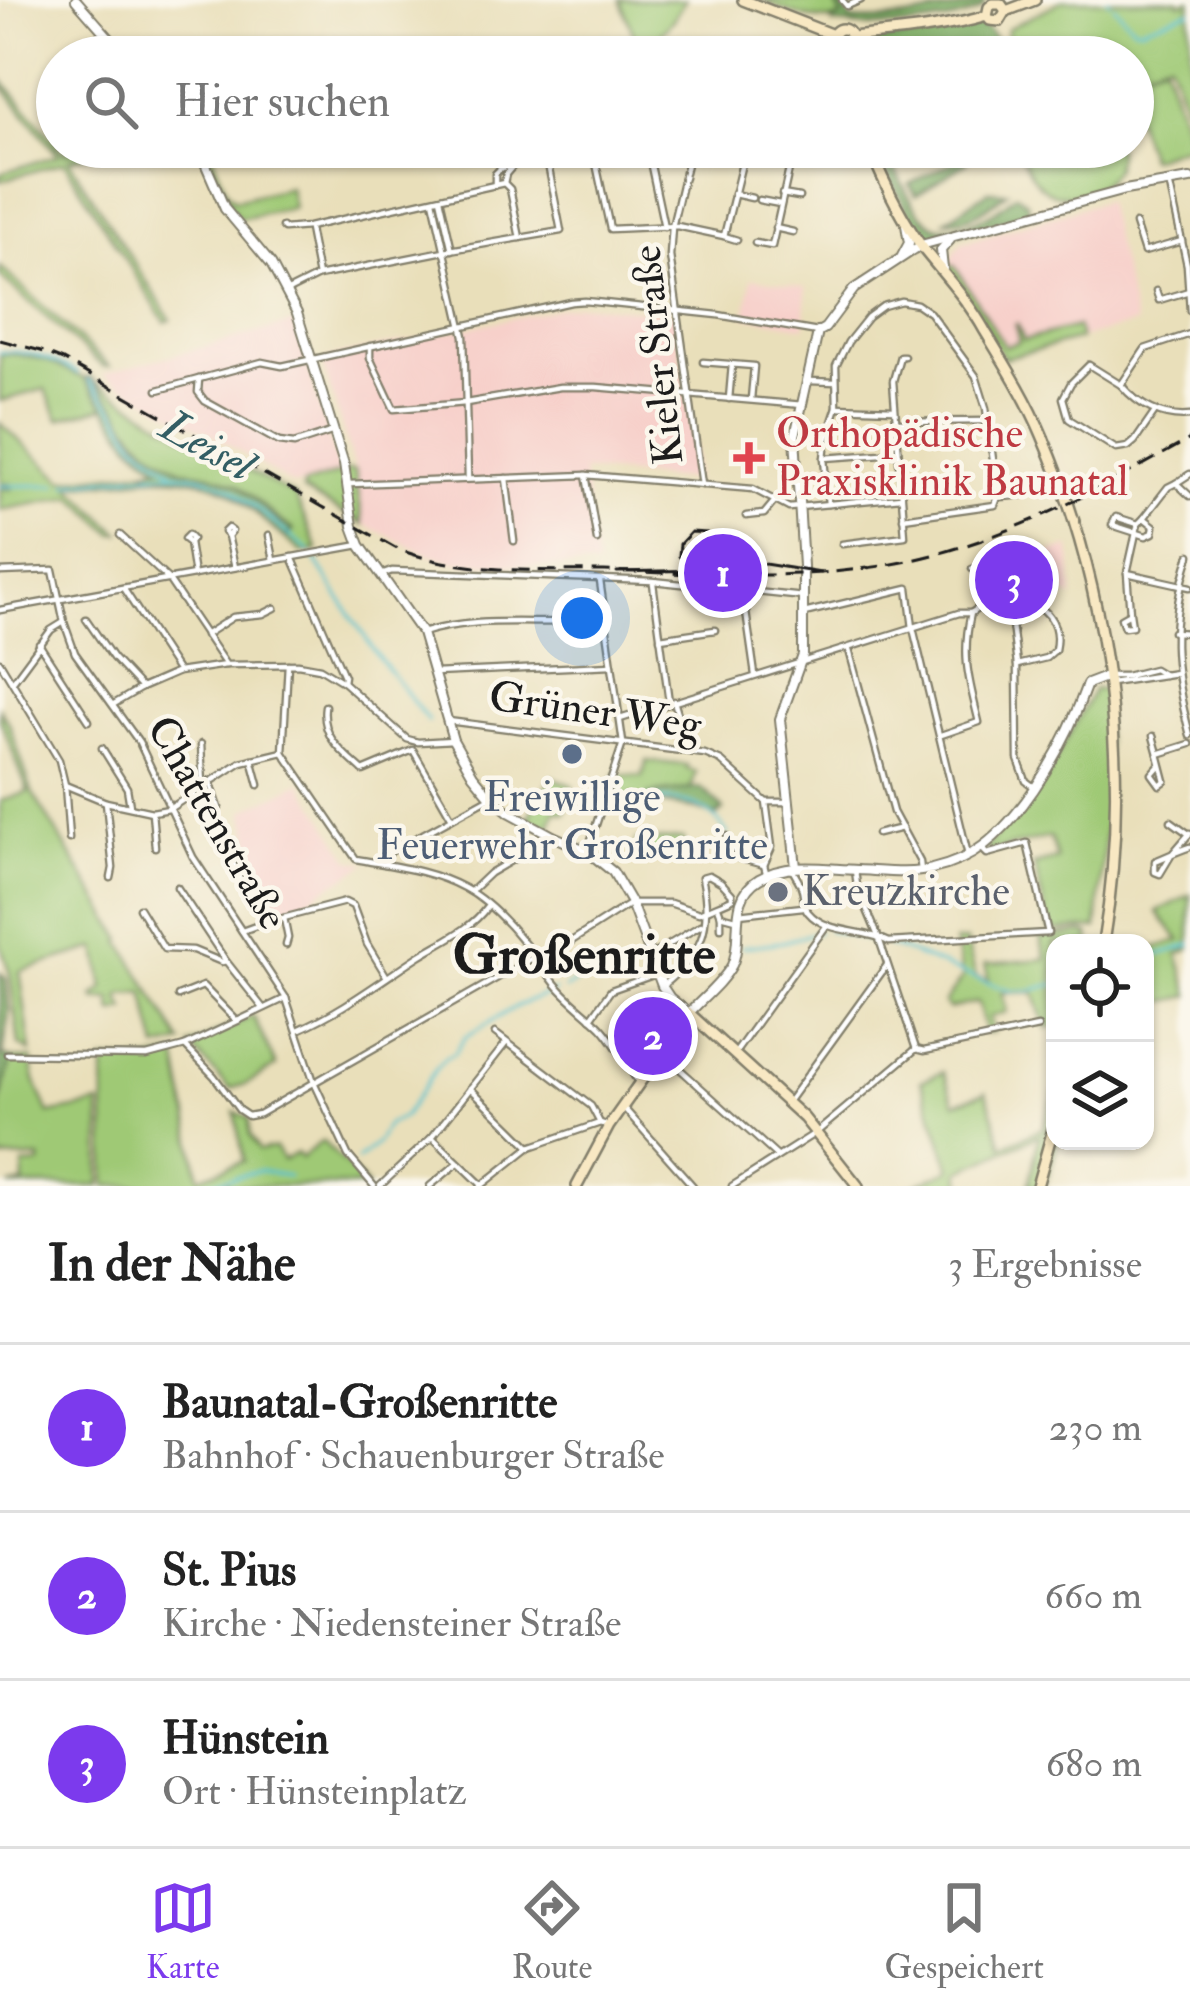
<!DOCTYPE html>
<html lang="de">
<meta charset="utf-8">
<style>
body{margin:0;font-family:"IM FELL Double Pica",serif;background:#f6f6f6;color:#222}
.controls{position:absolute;right:36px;bottom:36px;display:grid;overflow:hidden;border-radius:24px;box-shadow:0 3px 9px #0004}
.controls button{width:108px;height:108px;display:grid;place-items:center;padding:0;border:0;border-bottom:3px solid #e0e0e0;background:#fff;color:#222;font:60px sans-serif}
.you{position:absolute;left:582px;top:618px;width:42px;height:42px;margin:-30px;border:9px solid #fff;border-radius:50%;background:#1a73e8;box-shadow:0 0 0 18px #1a73e833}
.badge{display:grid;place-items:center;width:78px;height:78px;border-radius:50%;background:#7c3aed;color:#fff;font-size:39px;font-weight:700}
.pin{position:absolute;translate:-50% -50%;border:6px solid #fff;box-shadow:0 3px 12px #0006}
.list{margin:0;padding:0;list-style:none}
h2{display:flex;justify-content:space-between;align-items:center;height:156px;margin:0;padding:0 48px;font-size:51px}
h2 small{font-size:39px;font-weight:400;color:#767676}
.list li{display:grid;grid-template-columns:78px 1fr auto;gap:36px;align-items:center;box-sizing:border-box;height:168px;padding:0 48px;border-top:3px solid #e0e0e0}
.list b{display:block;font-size:45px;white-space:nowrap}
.list p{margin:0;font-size:39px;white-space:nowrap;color:#767676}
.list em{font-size:39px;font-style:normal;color:#767676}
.icon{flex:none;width:66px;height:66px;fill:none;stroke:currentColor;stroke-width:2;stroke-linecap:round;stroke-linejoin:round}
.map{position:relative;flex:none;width:1190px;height:1186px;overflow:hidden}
.search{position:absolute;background:#fff;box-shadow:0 3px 9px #0004;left:36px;right:36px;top:36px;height:132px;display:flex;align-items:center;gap:30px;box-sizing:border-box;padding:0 42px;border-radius:66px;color:#767676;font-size:45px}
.sheet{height:660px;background:#fff}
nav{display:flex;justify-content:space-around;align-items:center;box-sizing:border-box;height:168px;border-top:3px solid #e0e0e0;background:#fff;font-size:33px;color:#767676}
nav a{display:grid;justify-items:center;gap:6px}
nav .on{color:#7c3aed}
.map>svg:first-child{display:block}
.built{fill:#f7d0ca}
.green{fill:#9fc975;stroke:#5e7248;stroke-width:3}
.forest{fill:#7fad66;stroke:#4e6441;stroke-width:3}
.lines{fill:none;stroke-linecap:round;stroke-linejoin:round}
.stream{stroke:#56c2cf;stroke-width:3}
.minor-casing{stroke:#827e6b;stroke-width:9}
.tertiary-casing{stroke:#827e6b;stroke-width:12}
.secondary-casing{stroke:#827e6b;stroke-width:14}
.minor{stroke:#fff;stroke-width:4.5}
.tertiary{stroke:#fff;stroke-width:8}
.secondary{stroke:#f8e8c3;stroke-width:9}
.tram{stroke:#1c1c1c;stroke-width:3}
.rail{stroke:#1c1c1c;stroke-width:3;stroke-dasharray:18 9;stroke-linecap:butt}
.health-dot{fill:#e0444e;stroke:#fbf7ec;stroke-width:4.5}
.service-dot{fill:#5c6f8a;stroke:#fbf7ec;stroke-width:4.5}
.worship-dot{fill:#6b7280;stroke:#fbf7ec;stroke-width:4.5}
.labels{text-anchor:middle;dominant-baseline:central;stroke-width:9;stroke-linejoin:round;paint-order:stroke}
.street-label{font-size:42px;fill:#1c1c1c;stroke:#fbf7ec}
.health-label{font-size:42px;fill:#be3a42;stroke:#fbf7ec;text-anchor:start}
.service-label{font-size:42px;fill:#4e5e75;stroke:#fbf7ec}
.worship-label{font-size:42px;fill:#5b616d;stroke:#fbf7ec;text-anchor:start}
.water-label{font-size:45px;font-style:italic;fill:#335e64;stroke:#fbf7ec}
.district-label{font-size:54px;font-weight:bold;fill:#1c1c1c;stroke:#fbf7ec}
</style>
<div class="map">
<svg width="1190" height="1186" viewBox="0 0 1190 1186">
<rect width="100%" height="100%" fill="#fbf7ec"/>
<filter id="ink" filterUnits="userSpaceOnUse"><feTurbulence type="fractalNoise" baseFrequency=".00833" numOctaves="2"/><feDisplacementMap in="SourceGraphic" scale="24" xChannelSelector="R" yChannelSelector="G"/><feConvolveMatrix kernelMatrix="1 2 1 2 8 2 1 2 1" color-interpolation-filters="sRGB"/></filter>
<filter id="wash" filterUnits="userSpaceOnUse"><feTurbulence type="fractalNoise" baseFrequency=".004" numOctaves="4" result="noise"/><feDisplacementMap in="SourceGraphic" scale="48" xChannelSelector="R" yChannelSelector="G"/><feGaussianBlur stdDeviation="2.7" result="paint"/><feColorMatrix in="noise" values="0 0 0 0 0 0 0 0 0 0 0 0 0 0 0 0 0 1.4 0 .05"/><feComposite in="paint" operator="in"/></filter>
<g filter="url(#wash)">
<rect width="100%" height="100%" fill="#e9dfba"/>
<g class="built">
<polygon points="1105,201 1136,324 1004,358 947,269 955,251 962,243"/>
<polygon points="752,278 806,287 805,327 745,316"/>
<polygon points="579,304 672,313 675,317 694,447 695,480 583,471 597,567 521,566 454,562 423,552 363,524 355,471 324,368 327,358"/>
<polygon points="295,323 339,474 303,485 292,485 226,443 102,374"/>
<polygon points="1071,547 1073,598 1023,576 1026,559"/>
<polygon points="301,782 351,860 368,863 284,914 260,880 244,811"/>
</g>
<g class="green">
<polygon points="620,0 685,0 672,21 642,54"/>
<path d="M762,0H834L843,18C818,25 785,11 762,0Z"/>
<polygon points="1063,0 1179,0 1180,3 1190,0 1190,121 1169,60 1133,72 1133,57 1003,57 1007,41 1007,29"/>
<polygon points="1164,63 1190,144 1149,158 1133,111 1133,74"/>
<polygon points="0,77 57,144 57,147 65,152 84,147 110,147 69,160 171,320 165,322 64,162 0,181 0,173 58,155 0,83"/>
<polygon points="203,147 209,147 228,194 235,200 289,187 293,208 239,219 224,196"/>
<path d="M1018,147H1117C1117,156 1117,167 1111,174C1097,193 1061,203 1042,187C1030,178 1023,161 1018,147Z"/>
<polygon points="950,265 955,267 1005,346 1019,342 1015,325 1017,324 1024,340 1077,327 1080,339 1004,358 947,269"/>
<polygon points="0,267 109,366 102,366 6,282 0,276"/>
<polygon points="15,354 45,360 85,379 105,407 59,419 45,389 0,401 0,355"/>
<path d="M95,381L169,427L295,496L318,550L303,553L286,539L293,529C271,517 252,493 233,483C216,475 196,475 179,468C140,451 121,412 95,381Z"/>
<polygon points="0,423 64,480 145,470 150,477 70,486 120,533 114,534 73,497 0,510 0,488 11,489 10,484 0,483"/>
<polygon points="349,470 355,471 363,524 303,491 303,485"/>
<polygon points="1094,689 1104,690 1108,802 1097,928 1050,931 1034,865 1057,859 1050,837 988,852 986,847 1038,791"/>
<polygon points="0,709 9,723 32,792 123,940 121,942 182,1043 158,1049 144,992 122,995 120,1000 126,1010 113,1013 111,999 96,1000 94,997 104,988 97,948 20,971 31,1052 19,1045 10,974 0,943 0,801 28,792 0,719"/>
<polygon points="647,761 687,765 687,769 696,772 691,789 650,794 647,799 608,794 616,774 642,777"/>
<polygon points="552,777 574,786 565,813 556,810 549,829 528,818"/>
<polygon points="683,839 685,848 634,858 636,841"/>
<polygon points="1190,895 1190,949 1178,954 1190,996 1145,1006 1145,951 1180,940 1157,912"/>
<polygon points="1083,933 1089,934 1091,943 1055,943 1055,1026 1046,1028 1034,992 1002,993 1007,1012 990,1017 993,1032 986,1034 978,1002 948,1009 944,1003 963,977 955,942 966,941 976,977 989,981 985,964 1046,959 1040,937"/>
<polygon points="253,1016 276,1066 246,1084 230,1089 190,1046"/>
<polygon points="177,1054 199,1177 244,1161 235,1112 249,1118 250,1135 259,1150 275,1148 283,1160 297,1153 301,1158 322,1141 367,1186 230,1186 227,1180 202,1186 106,1186 104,1061 153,1060"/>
<path d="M11,1059H32C32,1081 41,1094 49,1114L100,1104L101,1186H9L24,1183L23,1165L40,1164V1158L0,1159V1103Z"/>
<polygon points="943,1072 955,1103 986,1092 1003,1146 1043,1128 1055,1090 1055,1141 1059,1141 1045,1186 1029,1186 1039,1135 960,1171 963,1186 913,1186 951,1169 921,1081"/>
</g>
<g class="forest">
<path d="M834,0H840L851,20C901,23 927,14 975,5V0H983L984,6C963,25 900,27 871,27C858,27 846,24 833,24L832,21L842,17Z"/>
<path d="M978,24C993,31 995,37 998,53L994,57H853L856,46L860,42L920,36Z"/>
<path d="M873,147H885C894,168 915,219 938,227C947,230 957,226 966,224C987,218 1001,208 1016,194L1027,202L1030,212L924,242Z"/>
<polygon points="964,157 967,162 916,195 909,184"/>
<path d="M988,191L1007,192C988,208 971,222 946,220Z"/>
<path d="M90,377L116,406L137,439L157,454L181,469L210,474L238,485L279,522L293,530L286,539C267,525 252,508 234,495C210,478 178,476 150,477L145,470L159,467L133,446L85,379Z"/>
<path d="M700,788C705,791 720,805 724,810L716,816L697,809L647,801V796L650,794Z"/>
<polygon points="0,973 6,979 9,1010 3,1056 11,1059 0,1103"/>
</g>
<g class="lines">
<g class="stream">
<polyline points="1108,0 1110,2"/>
<polyline points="1114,6 1133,26 1140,28 1190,11"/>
<path d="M0,352C30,349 52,360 78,373"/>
<polyline points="89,380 117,413 135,442 175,473 208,478 232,489 309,551"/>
<polyline points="67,484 136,475 172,473"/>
<polyline points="0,486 57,485"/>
<polyline points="313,556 376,654 428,721"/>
<path d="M644,799C683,801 704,799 728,834"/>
<polyline points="828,930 876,942"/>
<polyline points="888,945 1010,991 1029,991 1055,984"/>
<polyline points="742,947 782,942 818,932"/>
<polyline points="1145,959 1190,945"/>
<polyline points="565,989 588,974 617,968"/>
<polyline points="357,1160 377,1143 386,1126 404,1116 435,1070 445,1058 455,1053 465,1037 517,1006 555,991"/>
<polyline points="194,1186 260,1171 288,1176"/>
</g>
</g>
</g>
<g filter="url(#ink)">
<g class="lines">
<g class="minor-casing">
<g id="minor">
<polyline points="842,0 847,6 861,0"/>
<polyline points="647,147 664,227"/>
<polyline points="691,147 672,227 670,256 702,485"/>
<polyline points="593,149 610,229 677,226 724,236 746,147"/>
<polyline points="792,158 806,161"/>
<polyline points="512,167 506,174 504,183 495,185 495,174 501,168 598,147"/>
<polyline points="1169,182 1187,265 1190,311"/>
<polyline points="504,183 510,189 520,238"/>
<polyline points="734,194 752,198"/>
<polyline points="782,194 799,197"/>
<polyline points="440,198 452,250"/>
<polyline points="433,200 464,336 468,478"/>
<polyline points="759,200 780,204"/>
<polyline points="1135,224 1144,252 1182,241"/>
<polyline points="282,227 284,229 308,227 495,185"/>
<polyline points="775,228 793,232"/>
<polyline points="309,229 318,276"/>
<polyline points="724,236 737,240"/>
<polyline points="755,243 772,246 794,147"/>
<polyline points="288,291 318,276 444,251 561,231 547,159"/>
<polyline points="1156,291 1159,300 1189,291"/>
<path d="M1190,334L1145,349L1121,385C1138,405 1162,419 1190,416"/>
<polyline points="370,346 370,358 394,409 466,403 560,387 596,387 803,405"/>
<polyline points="703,362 754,366 751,399"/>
<polyline points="199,379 198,392 205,401 279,442 294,444 334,431"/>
<polyline points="810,381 835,382"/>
<polyline points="1121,385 1089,365 1071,383 1063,398 1069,419 1116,449 1128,447 1135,441 1155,412"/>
<polyline points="158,390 262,362 282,366 571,302 585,301 718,315 818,332"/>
<polyline points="729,399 732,365"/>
<polyline points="837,407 894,409"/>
<polyline points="896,422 986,421"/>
<polyline points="824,458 897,453"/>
<polyline points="1190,474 1176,483 1190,496"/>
<polyline points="586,475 597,540"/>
<polyline points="506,478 514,541"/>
<polyline points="350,484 586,475 753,489 789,508 901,497"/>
<polyline points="828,504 824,458 826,440 837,407 836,366 848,342 868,317 883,306 901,301 917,304 930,313 976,376 986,408 998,497"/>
<polyline points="746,516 764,514 774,502"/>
<polygon points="1116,517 1138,524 1144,518 1154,526 1153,533 1146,536 1112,525"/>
<path d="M903,518L995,505L998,497C1014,496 1033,497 1044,483"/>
<polyline points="1144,518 1168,487 1176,483"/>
<polyline points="120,535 168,579 226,665 298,664 320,668 343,682 407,739 418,742 453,740"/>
<polyline points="269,535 274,560"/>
<polyline points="228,536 224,532 228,528 232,531 228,536 235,567"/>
<polyline points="189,543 184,539 188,535 192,539 189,543 194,575"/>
<polyline points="842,544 905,536 893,381 900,356 904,356"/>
<path d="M1190,555C1168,623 1172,667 1190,735"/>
<polyline points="292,557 344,676 343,682"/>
<polyline points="1004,561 1017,665 1018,759 1026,781 1034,787"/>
<polyline points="972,569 1004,561 1024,564"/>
<polyline points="0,572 53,570 64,622 75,653 139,742 193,857 286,998 314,1082 348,1155 374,1186"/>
<polyline points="1127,573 1190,587"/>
<polyline points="381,575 392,571 653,581 804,597"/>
<polyline points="653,583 669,702"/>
<polyline points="123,588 178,672"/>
<polyline points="743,591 755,675"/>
<polyline points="0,610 360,545"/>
<polyline points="804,613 908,588 913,628 968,855"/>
<polyline points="1130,613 1132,626 1124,627 1121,618 1130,613 1127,573 1138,524"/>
<polyline points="86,619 113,658 141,688"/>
<polyline points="1173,632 1190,633"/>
<path d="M422,633C482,614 545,627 606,620"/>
<polyline points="205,635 233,617 263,614 275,608"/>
<polyline points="660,638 715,630"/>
<polyline points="39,644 89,721"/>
<polyline points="849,650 893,812 920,862 921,871"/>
<polyline points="0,662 59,760 65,785 69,839"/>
<path d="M288,664L283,752L356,859C392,866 431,870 464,888C500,907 530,950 554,982C567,999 586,1012 601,1027C616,1043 626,1064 638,1082"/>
<polyline points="434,673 612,665"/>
<polyline points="1108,676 1126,676 1154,669 1164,675"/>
<polyline points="14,680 51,630 64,622"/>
<polyline points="1111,683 1176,673"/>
<polyline points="674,701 689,751"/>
<polyline points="114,704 141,688 178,672 226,665"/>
<path d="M325,706C321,737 342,752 363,771L413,750L452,818"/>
<polyline points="620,719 959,613 971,613"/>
<polyline points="448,721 705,754 721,761 766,802 788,802"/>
<path d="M941,735L979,722C969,681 961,656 971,613C979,608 989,600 998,598C1007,595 1011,597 1019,599C1046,605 1061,622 1055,650L1046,658L1017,665"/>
<polyline points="1153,736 1158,754"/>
<polyline points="201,744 203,785"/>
<polyline points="102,748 127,788 130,806"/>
<polyline points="252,759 259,785"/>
<polyline points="1159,766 1152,774 1160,785 1165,781"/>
<polyline points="210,781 219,808"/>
<polyline points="1165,781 1158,754 1190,744"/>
<polyline points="65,785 106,802 152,812 169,809 241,762 283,752"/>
<polyline points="193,792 200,815"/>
<polyline points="106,802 113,868 111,878"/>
<polyline points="766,802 772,847 764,865 767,876"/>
<polyline points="152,812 155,847"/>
<polyline points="1171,821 1189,834"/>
<polyline points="384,833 390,852"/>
<path d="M1190,833L1172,854L1160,874L1155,872V861C1167,856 1178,851 1190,847"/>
<polyline points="877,834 902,828"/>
<polyline points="727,836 738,858 764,865"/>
<polyline points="588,849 623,743 600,581"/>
<polyline points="228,850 242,885 264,923"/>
<polyline points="385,864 390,852 489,798"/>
<path d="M792,869C792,870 801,884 801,886C805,896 802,905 808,912C827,935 864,928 889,942L1048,933L1027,843L987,854L981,848"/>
<polyline points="855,870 857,886 878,936 916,1049"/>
<polyline points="177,887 226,961 263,1008"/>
<polyline points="471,891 490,873 550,838"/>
<polyline points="718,907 721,915 736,919"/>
<polyline points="139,908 164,949 193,950 222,962 226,961"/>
<polyline points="739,914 803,907"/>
<polyline points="721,915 721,928"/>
<polyline points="284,918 288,938 286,945"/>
<polyline points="242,931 264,923 345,902 353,906 367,944 387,977"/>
<polyline points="650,956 701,925"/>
<polyline points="178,996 203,986 236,1020"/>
<polyline points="591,1018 611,990 656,974"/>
<path d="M298,1030C342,1011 379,982 419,956C443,941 470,930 487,907"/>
<polyline points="495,1033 591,1106 600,1123"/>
<polyline points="185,1046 286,998"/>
<polyline points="916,1049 924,1051 1038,1027"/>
<polyline points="661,1052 777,1156"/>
<polyline points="736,1052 827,925"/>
<path d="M7,1054L147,1056L185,1046L214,1076L239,1110L248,1116L259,1114L536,956L570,942L631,903H670L699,913C709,909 720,904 732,899V894L721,882L709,875L702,877C713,929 702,954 662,986"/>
<polyline points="470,1088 530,1147"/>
<polyline points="788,1102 887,965"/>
<polyline points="622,1106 693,1186"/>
<polyline points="432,1137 482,1185"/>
<polyline points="380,1186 432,1137 506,1043"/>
<polyline points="430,1186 458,1163"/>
<polyline points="481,1186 530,1147 600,1123 609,1126"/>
<polyline points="732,1186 817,1132 916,1049"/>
</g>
</g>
<g class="tertiary-casing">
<g id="tertiary">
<polyline points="76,0 126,57"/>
<path d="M198,147L225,209L271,264L297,313L344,464L353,526L360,545L422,633L453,740L473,775L491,797L509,812L553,836L587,851L613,872L631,903L662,986L670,998L689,1013C702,999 723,982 732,965C744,939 727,898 759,879C790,861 824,869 858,870C881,871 910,875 932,869C949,865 969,857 983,846C1029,811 1068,738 1087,684L1108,676"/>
<polyline points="902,256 909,243 906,225"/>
<polyline points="943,269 941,250 950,240"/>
<polyline points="796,867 780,719 803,655 803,566 795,436 818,332 825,328 854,289 921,245 1125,190 1190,179"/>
</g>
</g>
<g class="secondary-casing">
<g id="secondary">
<polyline points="743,0 833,35"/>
<polyline points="1006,11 1035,0"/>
<circle cx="842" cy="38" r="9"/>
<path d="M851,37C898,32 942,29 987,16L990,20L1000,21L1006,11L1001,4H993L989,7L987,16"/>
<path d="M869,147C884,183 902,220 925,251C946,277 969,302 985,331C1005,364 1027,399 1042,435C1110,593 1132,773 1103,943"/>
<polyline points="577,1186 609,1126 689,1013 804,1118 858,1186"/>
<polyline points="1037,1186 1055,1122"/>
</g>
</g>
<use href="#minor" class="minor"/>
<use href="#tertiary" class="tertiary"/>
<use href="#secondary" class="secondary"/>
<g class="tram">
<polyline points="704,570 689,568 679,556 680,544 691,532 707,533 721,552 733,559 821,573"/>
<polyline points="617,572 702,570"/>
</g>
<path class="rail" d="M0,340L41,351L63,360L397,549C464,574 534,570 604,571C689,573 776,580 860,569C983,554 1084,498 1190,439"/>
</g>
</g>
<path class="health-dot" d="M743 440h12v12h12v12h-12v12h-12v-12h-12v-12h12z"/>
<circle class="service-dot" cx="572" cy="754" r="12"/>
<circle class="worship-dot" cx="778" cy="892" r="12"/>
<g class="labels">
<g class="street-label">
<text transform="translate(658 355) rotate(-96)">Kieler Straße</text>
<text transform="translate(595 711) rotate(8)">Grüner Weg</text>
<text transform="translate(217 823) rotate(60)">Chattenstraße</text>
</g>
<g class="health-label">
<text x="776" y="434">Orthopädische<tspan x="776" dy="48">Praxisklinik Baunatal</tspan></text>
</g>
<g class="service-label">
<text x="572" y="798">Freiwillige<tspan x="572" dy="48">Feuerwehr Großenritte</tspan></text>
</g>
<g class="worship-label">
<text x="802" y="892">Kreuzkirche</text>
</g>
<g class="water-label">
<text transform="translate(207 446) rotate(29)">Leisel</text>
</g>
<g class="district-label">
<text x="584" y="956">Großenritte</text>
</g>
</g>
</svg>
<div class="controls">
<button><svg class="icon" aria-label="locate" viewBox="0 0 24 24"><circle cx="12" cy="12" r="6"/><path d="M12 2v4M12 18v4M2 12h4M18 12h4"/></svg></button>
<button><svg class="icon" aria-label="layers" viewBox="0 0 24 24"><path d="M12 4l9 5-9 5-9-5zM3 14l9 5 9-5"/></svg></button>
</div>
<div class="you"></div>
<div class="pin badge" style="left:723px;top:573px">1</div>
<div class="pin badge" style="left:653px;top:1036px">2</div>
<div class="pin badge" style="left:1014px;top:580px">3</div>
<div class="search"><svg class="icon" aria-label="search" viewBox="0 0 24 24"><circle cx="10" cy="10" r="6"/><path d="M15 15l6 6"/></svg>Hier suchen</div>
</div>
<section class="sheet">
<h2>In der Nähe<small>3 Ergebnisse</small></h2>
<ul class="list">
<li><span class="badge">1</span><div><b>Baunatal-Großenritte</b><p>Bahnhof · Schauenburger Straße</p></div><em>230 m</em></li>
<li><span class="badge">2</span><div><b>St. Pius</b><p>Kirche · Niedensteiner Straße</p></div><em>660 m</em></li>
<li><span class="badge">3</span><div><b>Hünstein</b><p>Ort · Hünsteinplatz</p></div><em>680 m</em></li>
</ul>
</section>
<nav>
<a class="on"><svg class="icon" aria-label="map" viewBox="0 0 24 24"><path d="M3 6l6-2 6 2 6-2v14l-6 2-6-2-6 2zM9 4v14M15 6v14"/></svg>Karte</a>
<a><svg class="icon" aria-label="directions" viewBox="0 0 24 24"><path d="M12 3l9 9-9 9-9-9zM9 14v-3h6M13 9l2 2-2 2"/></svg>Route</a>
<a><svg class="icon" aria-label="saved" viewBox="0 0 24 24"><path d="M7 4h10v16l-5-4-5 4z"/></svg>Gespeichert</a>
</nav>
